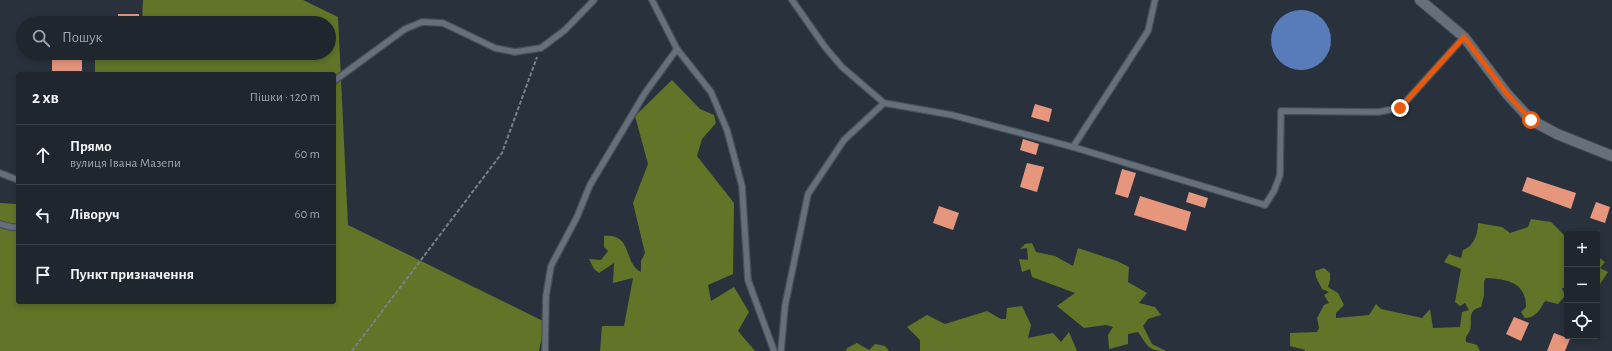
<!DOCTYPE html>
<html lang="uk">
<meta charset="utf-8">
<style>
body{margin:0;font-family:"Alegreya Sans",sans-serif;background:#2c3239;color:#f1f3f6}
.controls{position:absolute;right:12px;bottom:12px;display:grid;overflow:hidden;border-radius:4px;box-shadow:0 2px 6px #0003}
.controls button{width:36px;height:36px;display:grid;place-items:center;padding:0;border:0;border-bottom:1px solid #3c4349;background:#1f262d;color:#f1f3f6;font:20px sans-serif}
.stop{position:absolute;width:12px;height:12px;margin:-9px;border:3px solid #ea580c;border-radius:50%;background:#fff}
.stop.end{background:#ea580c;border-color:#fff;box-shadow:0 1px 4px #0008}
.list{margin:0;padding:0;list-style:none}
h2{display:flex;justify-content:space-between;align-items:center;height:52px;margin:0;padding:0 16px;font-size:17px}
h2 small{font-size:13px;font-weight:400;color:#a1a5aa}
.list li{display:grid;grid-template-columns:26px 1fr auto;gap:12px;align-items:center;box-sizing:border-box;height:60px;padding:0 16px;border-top:1px solid #3c4349}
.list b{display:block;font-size:15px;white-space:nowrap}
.list p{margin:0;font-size:13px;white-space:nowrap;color:#a1a5aa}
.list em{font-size:13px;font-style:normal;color:#a1a5aa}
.icon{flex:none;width:22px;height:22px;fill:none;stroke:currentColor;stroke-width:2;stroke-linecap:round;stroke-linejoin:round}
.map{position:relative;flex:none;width:1612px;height:351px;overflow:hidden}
.search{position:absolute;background:#1f262d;box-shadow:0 2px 6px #0003;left:16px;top:16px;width:320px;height:44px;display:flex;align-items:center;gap:10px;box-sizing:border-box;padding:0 14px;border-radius:22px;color:#a1a5aa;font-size:15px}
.panel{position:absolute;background:#1f262d;box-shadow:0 2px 6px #0003;left:16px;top:72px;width:320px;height:232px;border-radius:4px}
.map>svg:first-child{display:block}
.forest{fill:#617428}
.water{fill:#577cb9}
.building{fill:#e6967d}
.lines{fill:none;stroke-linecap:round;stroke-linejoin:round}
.lane-casing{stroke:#474f57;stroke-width:8}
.street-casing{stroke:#474f57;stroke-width:12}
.path{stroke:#788088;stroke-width:2;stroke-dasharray:4 2;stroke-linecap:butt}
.lane{stroke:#66707b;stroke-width:5.5}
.street{stroke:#66707b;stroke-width:10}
.route{stroke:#ea580c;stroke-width:5}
</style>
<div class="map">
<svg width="1612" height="351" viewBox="0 0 1612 351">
<rect width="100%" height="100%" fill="#29323c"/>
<g class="forest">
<polygon points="143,0 303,0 338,17 348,225 545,322 539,351 0,351 0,203 18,204 18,302 334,302 334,74 95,74 95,53 329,53 329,23 142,23"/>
<path d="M672,80L700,109L714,115L716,123L702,139L697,156L734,203L733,274L708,285L711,301L734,287L749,312L738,331L755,351H600L602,326H624L633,278L613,283L614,263L599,273L594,269L589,259L601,260L608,251L604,247V236C633,233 623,263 641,272V261L645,253L633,203L648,164L635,116Z"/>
<path d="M1531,219L1551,222L1564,235H1567V288H1562L1565,296L1558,304L1545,301C1540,309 1536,318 1525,318L1521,312L1526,307C1526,282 1507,279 1486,278L1484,281V295L1481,307C1466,311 1473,320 1470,330C1468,335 1465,336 1466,342L1477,345L1480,351H1305V350L1290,346V333L1317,332L1319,328L1317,318L1324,305L1329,303L1324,295L1329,292L1322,289L1316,277L1315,271L1324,268L1330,273V280L1328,287L1338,293L1344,305L1336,313V318L1369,315L1376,304L1381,309L1422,318L1430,309L1433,328L1460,327L1462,312L1469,310L1465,303L1460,306L1455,302L1461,269L1444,262L1449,254L1461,258L1463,250C1474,246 1478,234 1478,223L1502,227L1510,233L1528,227Z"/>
<path d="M1032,243L1036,252L1055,256L1073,266L1078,248L1117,261L1129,267L1128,282L1147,293L1139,303L1155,307L1161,315L1148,319L1143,326L1152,344L1166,351C1148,351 1148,346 1138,332L1128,334V344L1109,349L1108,335L1113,327L1106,325L1084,328L1057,306L1075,293L1032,277L1030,269L1022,272L1019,259L1028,260L1027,248L1020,249L1025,244Z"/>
<polygon points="1597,256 1605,262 1600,268 1608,272 1600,284 1597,294"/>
<polygon points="1022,306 1031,325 1028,338 1053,333 1061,342 1069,332 1077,351 920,351 920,340 907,327 927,315 945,324 987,311 1001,319 1006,319 1007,308"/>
<polygon points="857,343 869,350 875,344 885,346 889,351 846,351 847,348"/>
</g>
<circle class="water" cx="1301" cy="40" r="30"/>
<g class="building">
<rect x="118" y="14" width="21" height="9"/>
<rect x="52" y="53" width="30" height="18"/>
<polygon points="1035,104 1052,109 1049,122 1031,117"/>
<polygon points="1023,139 1039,144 1036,155 1020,150"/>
<polygon points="1027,163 1044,167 1037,192 1020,187"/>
<polygon points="1122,169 1136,173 1128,198 1115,194"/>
<polygon points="1527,177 1576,193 1571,209 1522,191"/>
<polygon points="1189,192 1208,198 1205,208 1186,202"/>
<polygon points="1140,196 1191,212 1186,231 1134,215"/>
<polygon points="1596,202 1610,207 1605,223 1590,218"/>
<polygon points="939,206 959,213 953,230 933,223"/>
<polygon points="1514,317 1529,323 1521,341 1506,334"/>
<polygon points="1554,333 1570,339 1565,351 1547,351"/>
</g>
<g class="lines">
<g class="lane-casing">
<g id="lane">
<polyline points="652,0 677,49 711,92 727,130 742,186 748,280 774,351"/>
<polyline points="792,0 825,47 842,67 884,103 952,115 1073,147"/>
<polyline points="1155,0 1148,31 1073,147 1265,205 1274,191 1280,175 1281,111 1378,112 1400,108 1464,37"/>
<polyline points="334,81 405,29 422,22 443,23 495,48 515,52 541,48 565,30 594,0"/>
<polyline points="0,173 18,180"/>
<polyline points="0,224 11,227 18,227"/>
<polyline points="545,351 546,296 551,266 577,217 590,185 645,93 677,49"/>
<polyline points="781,351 785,306 808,194 844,140 884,103"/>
</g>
</g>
<g class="street-casing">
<polyline id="street" points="1420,0 1464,37 1507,94 1531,120 1557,134 1612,156"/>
</g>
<polyline class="path" points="352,351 502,153 537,57"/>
<use href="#lane" class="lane"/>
<use href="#street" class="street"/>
</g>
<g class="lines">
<polyline class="route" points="1400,108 1464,37 1507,94 1531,120"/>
</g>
</svg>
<div class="controls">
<button>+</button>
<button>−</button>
<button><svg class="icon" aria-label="locate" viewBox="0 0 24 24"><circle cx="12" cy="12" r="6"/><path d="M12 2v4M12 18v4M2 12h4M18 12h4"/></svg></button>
</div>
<div class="stop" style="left:1531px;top:120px"></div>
<div class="stop end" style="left:1400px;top:108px"></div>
<div class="search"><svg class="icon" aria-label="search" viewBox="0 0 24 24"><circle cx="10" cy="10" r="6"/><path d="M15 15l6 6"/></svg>Пошук</div>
<section class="panel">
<h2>2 хв<small>Пішки · 120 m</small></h2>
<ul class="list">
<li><svg class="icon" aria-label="ahead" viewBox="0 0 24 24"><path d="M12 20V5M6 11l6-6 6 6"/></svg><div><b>Прямо</b><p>вулиця Івана Мазепи</p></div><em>60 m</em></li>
<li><svg class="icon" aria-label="left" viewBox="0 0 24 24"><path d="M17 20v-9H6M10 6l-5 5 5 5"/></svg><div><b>Ліворуч</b></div><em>60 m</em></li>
<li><svg class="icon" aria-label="arrive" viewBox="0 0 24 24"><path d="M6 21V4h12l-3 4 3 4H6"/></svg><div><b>Пункт призначення</b></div></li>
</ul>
</section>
</div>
